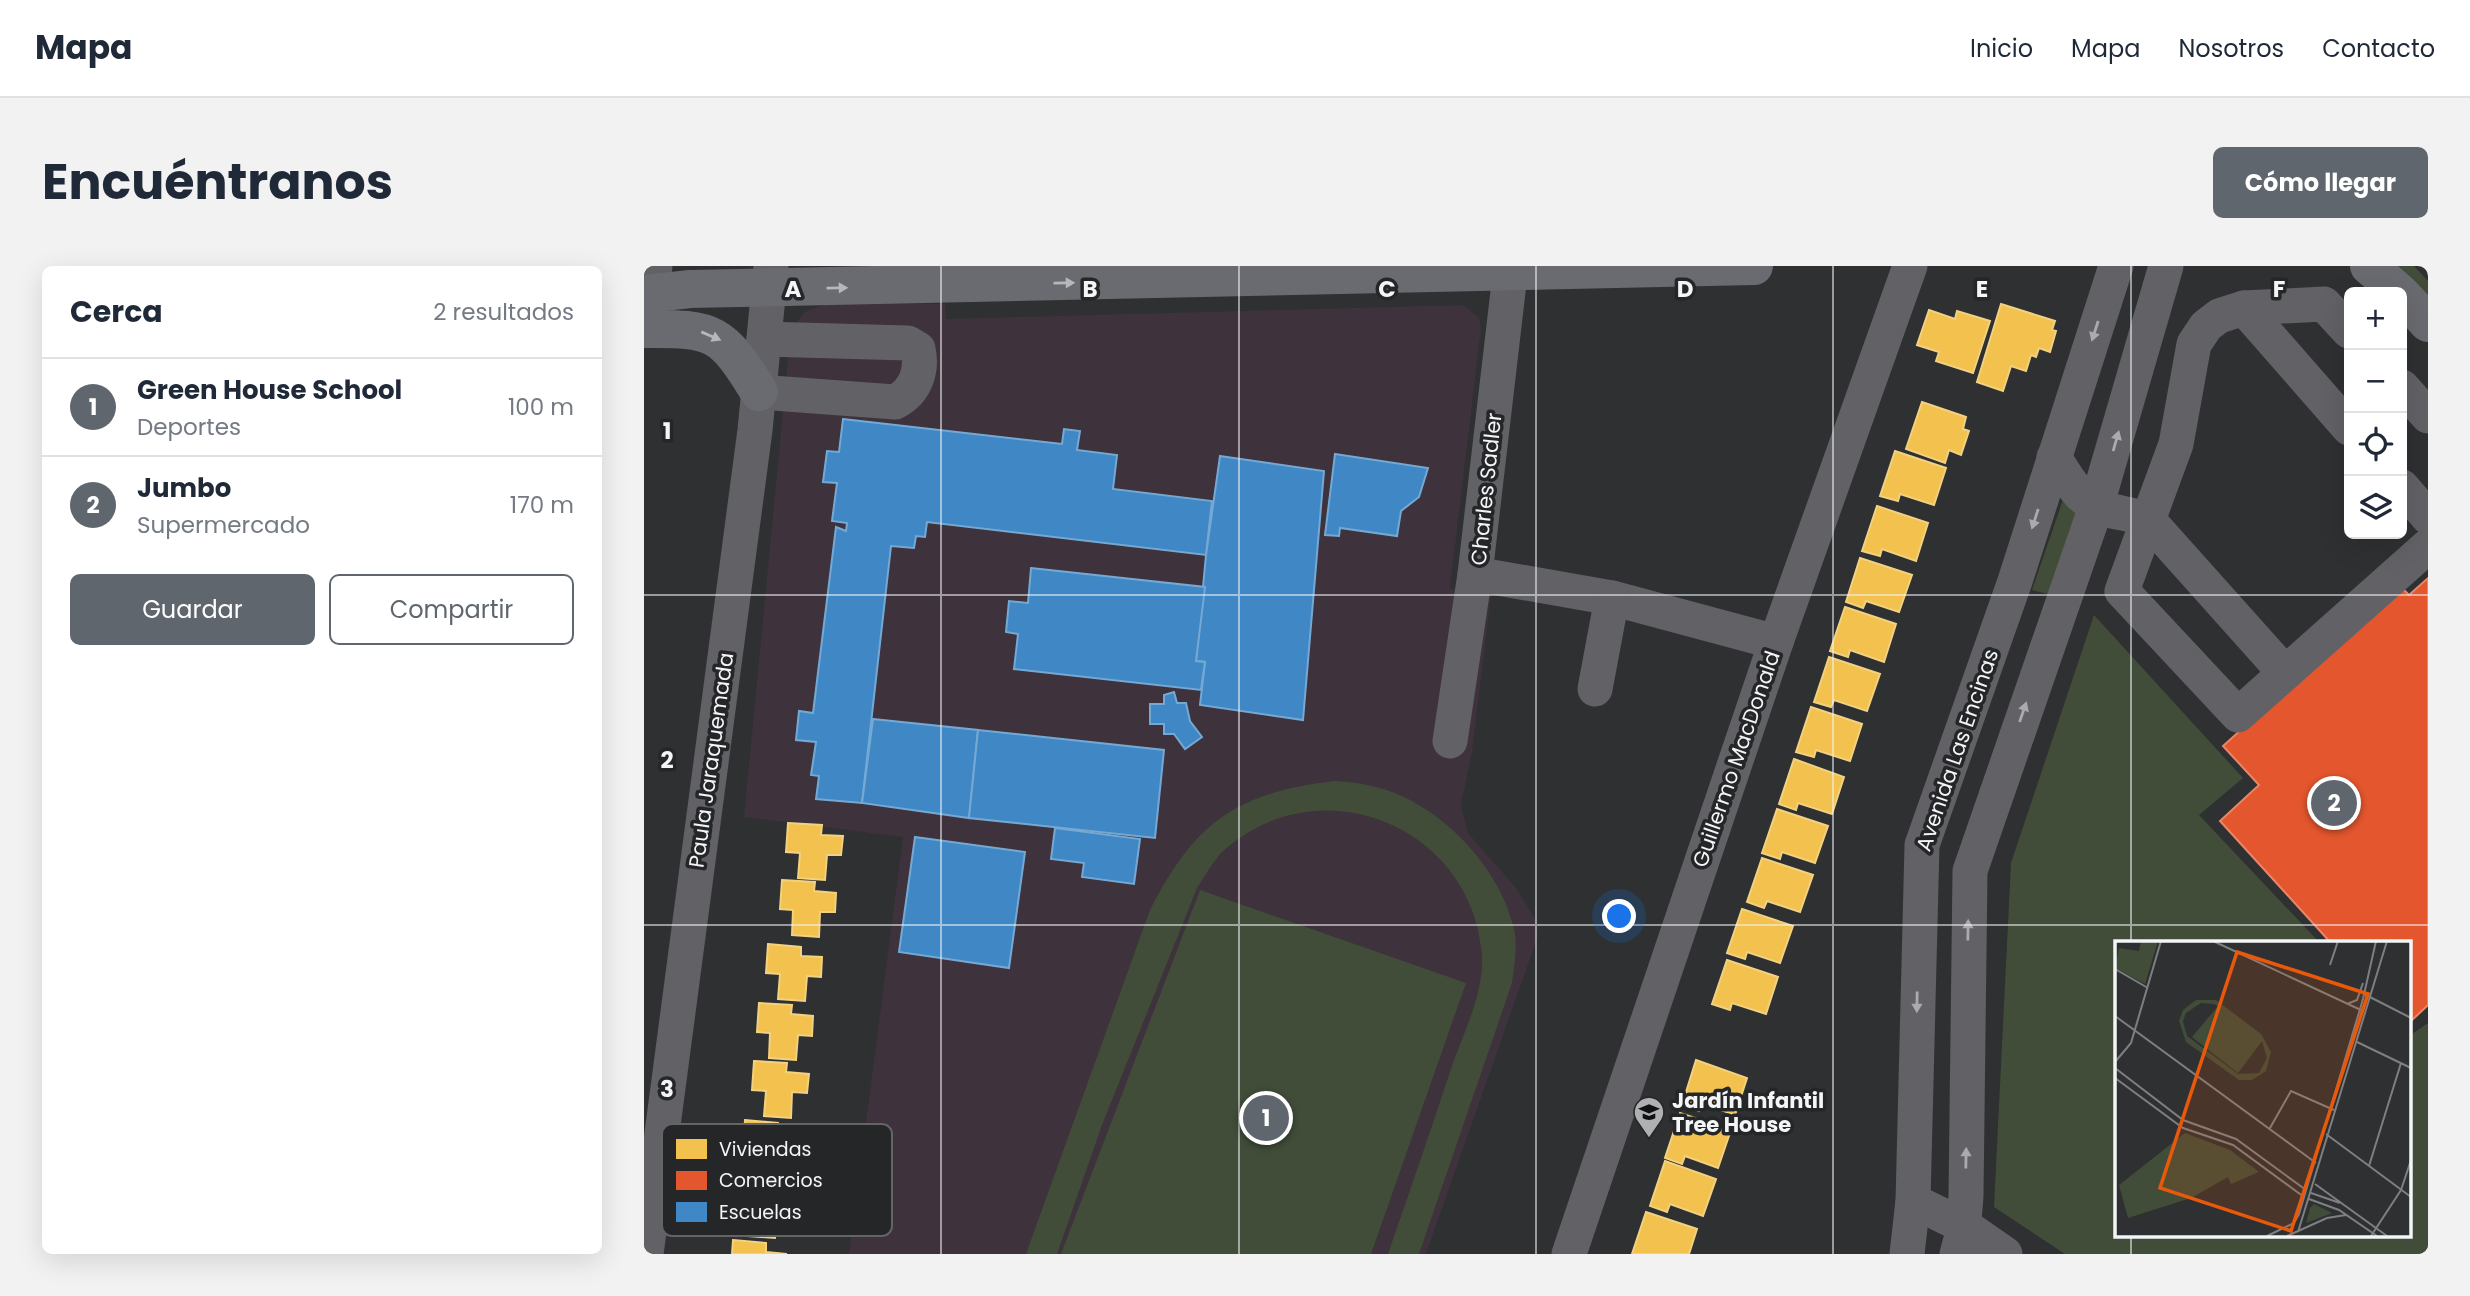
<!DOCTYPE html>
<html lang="es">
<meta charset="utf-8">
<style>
body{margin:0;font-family:Poppins,sans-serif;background:#f2f2f3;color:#1f2937}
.controls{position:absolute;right:21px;top:21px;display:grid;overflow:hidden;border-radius:10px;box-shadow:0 7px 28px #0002}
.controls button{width:63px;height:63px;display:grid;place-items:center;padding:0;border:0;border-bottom:2px solid #e0e1e3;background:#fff;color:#1f2937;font:35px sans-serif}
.you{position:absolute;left:976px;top:651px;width:24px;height:24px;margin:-18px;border:5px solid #fff;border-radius:50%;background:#1a73e8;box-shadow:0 0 0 10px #1a73e833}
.badge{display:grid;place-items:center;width:46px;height:46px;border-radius:50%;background:#5f666e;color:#fff;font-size:23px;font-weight:700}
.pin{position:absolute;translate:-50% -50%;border:4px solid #fff;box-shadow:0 2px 7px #0006}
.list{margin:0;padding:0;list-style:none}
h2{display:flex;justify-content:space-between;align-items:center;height:91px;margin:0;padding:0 28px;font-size:30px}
h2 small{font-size:23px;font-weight:400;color:#747a83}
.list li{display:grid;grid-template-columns:46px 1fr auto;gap:21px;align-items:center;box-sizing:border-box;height:98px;padding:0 28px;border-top:2px solid #e0e1e3}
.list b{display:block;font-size:26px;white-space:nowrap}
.list p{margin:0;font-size:23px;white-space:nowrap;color:#747a83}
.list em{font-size:23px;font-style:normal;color:#747a83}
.actions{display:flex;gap:14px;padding:21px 28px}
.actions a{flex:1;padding:16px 0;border:2px solid #5f666e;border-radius:10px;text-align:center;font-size:24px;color:#5f666e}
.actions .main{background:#5f666e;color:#fff}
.icon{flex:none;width:38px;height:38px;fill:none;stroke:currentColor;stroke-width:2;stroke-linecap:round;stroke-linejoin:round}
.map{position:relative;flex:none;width:1784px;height:988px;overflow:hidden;border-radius:10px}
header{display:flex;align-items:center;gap:42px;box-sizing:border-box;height:98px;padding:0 35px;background:#fff;border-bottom:2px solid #e0e1e3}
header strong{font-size:33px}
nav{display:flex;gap:38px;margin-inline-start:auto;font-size:24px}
.intro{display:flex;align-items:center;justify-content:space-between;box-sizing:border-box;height:168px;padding:0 42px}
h1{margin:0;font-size:49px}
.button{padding:18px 32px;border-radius:10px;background:#5f666e;color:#fff;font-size:24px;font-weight:700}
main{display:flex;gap:42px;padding:0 42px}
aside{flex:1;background:#fff;border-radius:10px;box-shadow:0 7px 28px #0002}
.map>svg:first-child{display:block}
.education{fill:#3e323d}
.green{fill:#414d39}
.homes{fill:#f2c14e;stroke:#f2d181;stroke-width:2}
.shops{fill:#e4572e;stroke:#e8866a;stroke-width:2}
.schools{fill:#3f88c5;stroke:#75a9d4;stroke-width:2}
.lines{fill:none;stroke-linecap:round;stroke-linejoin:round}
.minor{stroke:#616166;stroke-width:35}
.major{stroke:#6a6b70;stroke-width:38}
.oneway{fill:#b5b7ba}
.oneway2{fill:#aaabae}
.grid{fill:none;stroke:#f3f5f7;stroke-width:2;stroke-opacity:0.55}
.labels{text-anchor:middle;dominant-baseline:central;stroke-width:7;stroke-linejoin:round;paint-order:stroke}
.street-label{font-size:21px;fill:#f3f5f7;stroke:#242628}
.poi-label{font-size:21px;font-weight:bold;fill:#f3f5f7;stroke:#242628;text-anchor:start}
.inset-road{fill:none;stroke:#7d7f80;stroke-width:2}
.view{fill:#e8590c;fill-opacity:0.15;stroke:#e8590c;stroke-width:3.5}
.inset-edge{fill:none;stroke:#f3f5f7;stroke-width:3.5}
.key{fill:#242628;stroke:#626466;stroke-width:2}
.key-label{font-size:19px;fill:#f3f5f7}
.grid-label{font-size:23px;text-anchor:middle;font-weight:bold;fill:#f3f5f7;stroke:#242628;stroke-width:7;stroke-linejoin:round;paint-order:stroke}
</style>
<header>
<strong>Mapa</strong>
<nav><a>Inicio</a><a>Mapa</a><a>Nosotros</a><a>Contacto</a></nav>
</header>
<div class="intro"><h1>Encuéntranos</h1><a class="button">Cómo llegar</a></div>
<main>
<aside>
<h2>Cerca<small>2 resultados</small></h2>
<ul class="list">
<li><span class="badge">1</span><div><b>Green House School</b><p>Deportes</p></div><em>100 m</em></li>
<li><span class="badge">2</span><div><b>Jumbo</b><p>Supermercado</p></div><em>170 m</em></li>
</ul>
<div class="actions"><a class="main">Guardar</a><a>Compartir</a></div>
</aside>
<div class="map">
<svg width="1784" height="988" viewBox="0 0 1784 988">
<rect width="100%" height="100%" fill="#2e3031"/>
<polygon class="education" points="189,36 301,38 302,53 819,39 835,51 837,63 806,322 847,329 828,486 817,539 824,567 873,623 892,655 894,670 782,988 205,988 259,571 100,551 147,62 162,45"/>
<g class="green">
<polygon points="1751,0 1770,0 1784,15 1784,32"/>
<polygon points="1422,225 1435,253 1408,329 1388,324"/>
<polygon points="1450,349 1599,512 1555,549 1675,676 1472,676 1472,969 1765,969 1765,770 1784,757 1784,988 1421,988 1350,941 1367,597"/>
<path d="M690,515C710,516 729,519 748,526C804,547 857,605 870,663C874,681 870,699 868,717L775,988H744C766,924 788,861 809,797C821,764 840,725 838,690C829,559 673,497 577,587C568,597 560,611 553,622L458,859L413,988H382L506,644C551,556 592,527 690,515Z"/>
<polygon points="556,624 822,717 727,988 417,988"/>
</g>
<g class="homes">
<polygon points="1357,38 1411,55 1408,64 1412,65 1406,86 1395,82 1392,91 1387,89 1382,105 1367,100 1359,125 1333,116"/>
<polygon points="1285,44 1311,53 1313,45 1346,55 1329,107 1292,95 1295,86 1273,79"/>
<polygon points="1278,136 1322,151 1319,163 1325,165 1317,189 1305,184 1301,197 1262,183"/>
<polygon points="1251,185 1302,202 1290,239 1256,228 1254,235 1236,230"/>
<polygon points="1233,240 1284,257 1272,295 1238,283 1236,290 1218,285"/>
<polygon points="1216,292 1268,309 1255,346 1222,335 1219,342 1202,336"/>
<polygon points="1201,341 1252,358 1240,396 1206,384 1204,391 1186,385"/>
<polygon points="1185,391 1236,408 1223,445 1190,434 1187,441 1170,436"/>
<polygon points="1167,441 1218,458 1206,495 1172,484 1170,491 1152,486"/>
<polygon points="1150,493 1200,511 1188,548 1154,537 1152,544 1135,538"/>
<polygon points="1133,543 1184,560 1171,597 1138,586 1136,593 1118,587"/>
<polygon points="144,557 178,559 177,569 199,570 197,589 183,589 181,614 154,612 156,587 142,586"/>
<polygon points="1118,592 1169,609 1156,646 1123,635 1120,642 1103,636"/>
<polygon points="138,614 171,616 170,625 192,627 191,646 176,646 175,671 148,669 149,644 136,643"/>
<polygon points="1098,643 1149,660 1136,697 1103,686 1101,693 1083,687"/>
<polygon points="124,678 157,681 157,690 178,691 177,711 163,710 161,735 134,733 136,708 122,707"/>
<polygon points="1083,694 1134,711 1122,748 1088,737 1086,744 1068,738"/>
<polygon points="115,737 148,739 147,748 169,750 168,770 154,769 152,794 125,792 126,767 113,766"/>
<polygon points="1052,794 1103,812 1091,849 1057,837 1055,845 1038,839"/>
<polygon points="110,795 143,797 142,806 165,808 163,827 148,826 147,852 120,850 122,825 108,824"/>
<polygon points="1036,847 1087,864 1074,902 1041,890 1038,898 1021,892"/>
<polygon points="101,854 134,857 133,866 155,867 153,887 139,886 138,912 111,910 112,885 99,884"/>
<polygon points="1021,895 1072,913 1059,950 1026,938 1023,946 1006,940"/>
<polygon points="94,915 127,917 126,926 148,928 147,948 133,947 131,972 104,970 105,945 92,944"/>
<polygon points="1002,946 1053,963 1045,988 988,988"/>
<polygon points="89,974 122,977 122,986 143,988 88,988"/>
</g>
<polygon class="shops" points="1784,312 1784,739 1765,757 1765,676 1686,676 1576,555 1615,519 1579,480 1756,320 1765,329"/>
<g class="schools">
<polygon points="199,153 418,178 420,163 436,165 433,184 473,189 469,223 568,235 562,289 283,256 281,271 272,270 270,282 247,280 218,537 172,533 175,510 167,509 172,476 152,474 155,445 169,447 192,261 202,265 203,257 188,255 193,217 179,216 183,185 195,186"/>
<polygon points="691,188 784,202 775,231 757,245 753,270 696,262 695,270 681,269"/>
<polygon points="576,190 680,205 659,454 556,439 561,396 552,395 562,289"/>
<polygon points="387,302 561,321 552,395 561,396 557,424 370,403 374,368 362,366 365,335 384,337"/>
<polygon points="530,426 533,437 542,437 546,455 558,471 541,483 530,468 520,468 520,458 506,458 506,438 520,438 520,429"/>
<polygon points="229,453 334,464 325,552 218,537"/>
<polygon points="334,464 520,484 511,572 325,552"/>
<polygon points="411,562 496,573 490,618 438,611 440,597 407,593"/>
<polygon points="271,571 381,586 365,702 255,686"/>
</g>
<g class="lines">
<g class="minor">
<polyline points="6,27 11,0"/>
<polyline points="1600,42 1705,162"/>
<polyline points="1705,65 1680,38 1600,42 1575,50 1562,60 1550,78 1532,178 1478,325 1594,449 1784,280"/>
<polyline points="1758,121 1784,150"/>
<path d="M115,126L251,136C271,126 279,105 274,83L264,77L120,73"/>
<path d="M1410,191C1424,213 1436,238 1464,244C1480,248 1491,248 1506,256L1641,407"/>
<polyline points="1758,221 1784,251"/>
<polyline points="831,308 968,332 1132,376"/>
<polyline points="951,423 968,332"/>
<polyline points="806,475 831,308 867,0"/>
<polyline points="1269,935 1322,961 1361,988"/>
<polyline points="2,988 111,164 127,0"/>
<polyline points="925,988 1132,376 1266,0"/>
<polyline points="1263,988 1269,935 1278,579 1371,315 1472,0"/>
<polyline points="1313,988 1319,966 1322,930 1326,605 1452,241 1522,0"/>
</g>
<g class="major">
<polyline points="1725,0 1755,26"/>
<polyline points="0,28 46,23 1110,0"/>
<polyline points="1758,29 1784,57"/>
<path d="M0,63C71,62 78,66 115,126"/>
</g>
</g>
<defs><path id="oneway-solid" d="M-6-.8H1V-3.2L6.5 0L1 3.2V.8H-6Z" transform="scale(1.75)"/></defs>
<g class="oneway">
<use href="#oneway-solid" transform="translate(420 17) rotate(-1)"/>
<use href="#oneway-solid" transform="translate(193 22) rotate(-1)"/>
<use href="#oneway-solid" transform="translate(67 70) rotate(23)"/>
</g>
<g class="oneway2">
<use href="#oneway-solid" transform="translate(1451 65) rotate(108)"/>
<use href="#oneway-solid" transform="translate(1472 175) rotate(-74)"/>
<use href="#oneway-solid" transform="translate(1391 253) rotate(108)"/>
<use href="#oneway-solid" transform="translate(1379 446) rotate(-71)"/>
<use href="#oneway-solid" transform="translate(1324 664) rotate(-89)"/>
<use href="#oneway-solid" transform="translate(1273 736) rotate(91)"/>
<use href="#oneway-solid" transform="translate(1322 892) rotate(-89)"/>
</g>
<path class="grid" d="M297,0V988M595,0V988M892,0V988M1189,0V988M1487,0V676M0,329H1784M0,659H1784M1487,969V988"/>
<defs>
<g id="school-pin" transform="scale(1.575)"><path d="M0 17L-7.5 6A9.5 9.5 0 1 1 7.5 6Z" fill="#aeb0b2" stroke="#242628"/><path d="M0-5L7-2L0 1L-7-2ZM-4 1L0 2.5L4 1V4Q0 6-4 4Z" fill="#111"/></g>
</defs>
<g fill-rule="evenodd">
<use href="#school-pin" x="1005" y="846"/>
</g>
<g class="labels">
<g class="street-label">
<text transform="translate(842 223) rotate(-84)">Charles Sadler</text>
<text transform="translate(1313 484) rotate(-71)">Avenida Las Encinas</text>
<text transform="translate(1092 493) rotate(-71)">Guillermo MacDonald</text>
<text transform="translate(67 494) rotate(-82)">Paula Jaraquemada</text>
</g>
<g class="poi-label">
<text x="1028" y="834">Jardín Infantil<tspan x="1028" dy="24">Tree House</tspan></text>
</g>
</g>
<g transform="translate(1471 675)">
<rect width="296" height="296" fill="#2e3031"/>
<path d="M26,0H43L30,43L0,27L4,7L24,10ZM81,59H101L146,93L156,111L151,130L137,139H124L71,101L64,80L68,69ZM99,63L103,65L77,96L123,132L147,100L152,117L144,132L123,133L72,95L68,80L71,72L86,62ZM70,192L115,209L144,231L116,243L113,236L76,257L13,277L4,244ZM199,263L217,272L191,282L195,267Z" fill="#414d39" fill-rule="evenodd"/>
<path class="inset-road" d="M98,0L248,70M215,24L223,0M0,28L33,47M249,53L296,77M232,63L242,59L248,42M0,75L201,222M242,101L296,127M0,121L16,102L46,0M0,127L68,179L121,198L191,249M0,137L68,187L118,204L189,256M155,187L176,150L219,169M211,193L296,256M254,225L286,122M200,243L272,295M196,252L225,262M194,258L224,269L262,295M183,291L272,0M152,295L179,282L184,273L248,58L261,0M172,295L212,277L231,274M256,295L286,249L296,219"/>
<path class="view" d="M122,11L253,53L176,290L45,247Z"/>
<rect width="296" height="296" class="inset-edge"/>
</g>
<rect x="18" y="858" width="230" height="112" rx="10" class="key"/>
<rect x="32" y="873" width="31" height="20" fill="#f2c14e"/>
<rect x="32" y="905" width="31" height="19" fill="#e4572e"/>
<rect x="32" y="936" width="31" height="20" fill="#3f88c5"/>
<g class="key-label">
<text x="75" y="890">Viviendas</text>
<text x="75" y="921">Comercios</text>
<text x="75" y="953">Escuelas</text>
</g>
<g class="grid-label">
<text x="149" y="31">A</text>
<text x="446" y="31">B</text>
<text x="743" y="31">C</text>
<text x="1041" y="31">D</text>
<text x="1338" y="31">E</text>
<text x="1635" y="31">F</text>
<text x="23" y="173">1</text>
<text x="23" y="502">2</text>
<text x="23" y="831">3</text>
</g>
</svg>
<div class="controls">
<button>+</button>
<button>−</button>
<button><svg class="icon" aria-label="locate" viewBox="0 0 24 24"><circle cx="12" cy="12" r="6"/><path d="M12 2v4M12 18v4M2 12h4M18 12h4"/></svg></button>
<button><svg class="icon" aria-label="layers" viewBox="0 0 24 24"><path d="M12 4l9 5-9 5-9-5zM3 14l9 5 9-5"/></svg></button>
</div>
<div class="you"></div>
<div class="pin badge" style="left:622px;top:852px">1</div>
<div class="pin badge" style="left:1690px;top:537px">2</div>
</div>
</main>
